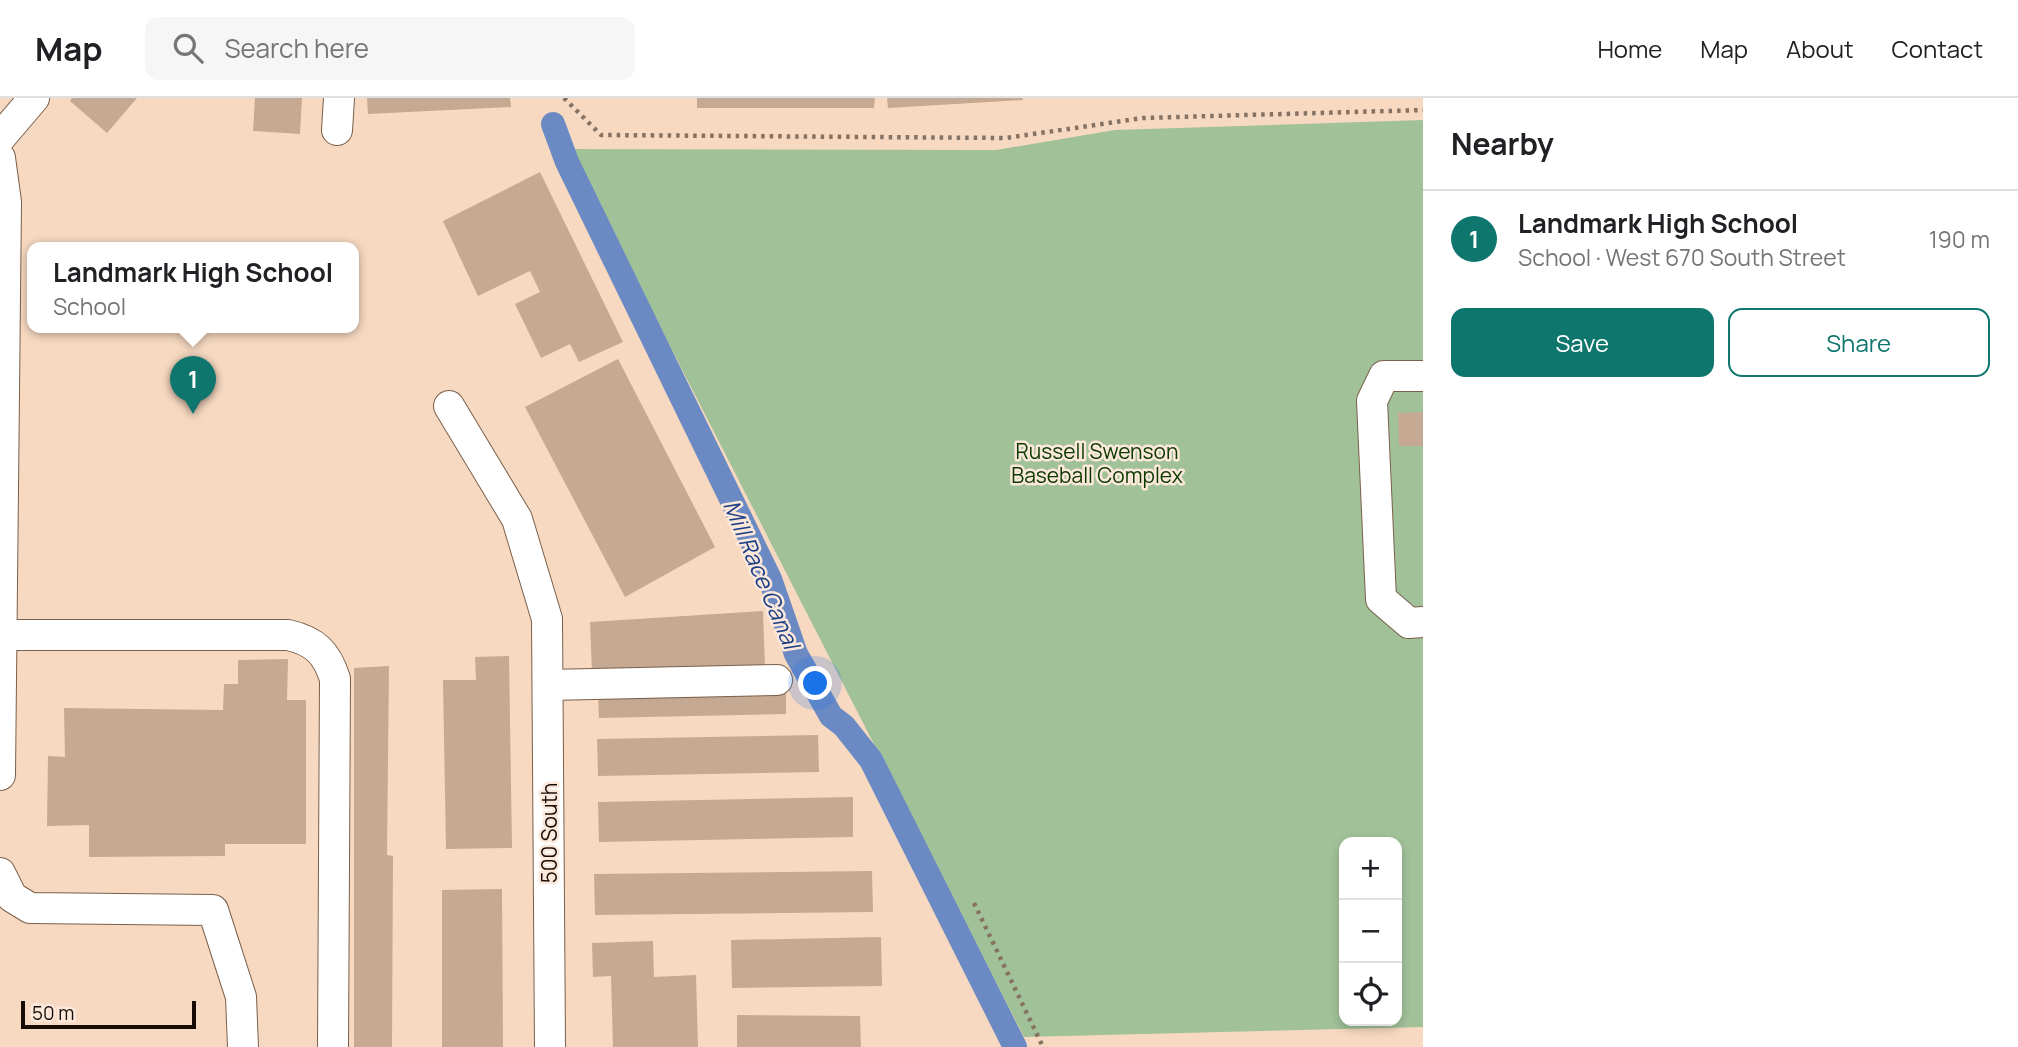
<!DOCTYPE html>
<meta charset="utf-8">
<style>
body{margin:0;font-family:Manrope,sans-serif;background:#f6f6f6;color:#202124}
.controls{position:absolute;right:21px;bottom:21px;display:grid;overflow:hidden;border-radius:14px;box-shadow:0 4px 10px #0003}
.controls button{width:63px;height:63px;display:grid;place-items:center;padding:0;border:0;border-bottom:2px solid #e0e0e0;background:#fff;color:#202124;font:35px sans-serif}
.scale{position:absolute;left:21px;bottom:18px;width:175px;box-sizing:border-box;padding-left:7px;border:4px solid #160c05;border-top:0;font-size:19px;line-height:24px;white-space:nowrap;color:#160c05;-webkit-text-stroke:5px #fbe8da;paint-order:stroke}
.you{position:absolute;left:816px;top:586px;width:24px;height:24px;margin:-18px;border:5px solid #fff;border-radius:50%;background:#1a73e8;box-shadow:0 0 0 10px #1a73e833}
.badge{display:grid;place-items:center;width:46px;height:46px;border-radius:50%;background:#0f766e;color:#fff;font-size:23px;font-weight:700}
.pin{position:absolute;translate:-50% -58px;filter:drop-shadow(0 2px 4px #0008)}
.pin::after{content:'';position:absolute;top:37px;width:24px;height:21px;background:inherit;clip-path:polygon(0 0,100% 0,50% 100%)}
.popup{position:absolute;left:27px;top:144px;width:332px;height:91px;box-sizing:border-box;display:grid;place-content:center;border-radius:14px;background:#fff;filter:drop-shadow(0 2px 5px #0005);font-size:23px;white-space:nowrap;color:#757577}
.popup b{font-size:26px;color:#202124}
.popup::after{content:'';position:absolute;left:50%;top:100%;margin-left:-14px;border:14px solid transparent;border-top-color:#fff}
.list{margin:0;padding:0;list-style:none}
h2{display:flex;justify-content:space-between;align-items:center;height:91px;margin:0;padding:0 28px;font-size:30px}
h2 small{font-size:23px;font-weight:400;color:#757577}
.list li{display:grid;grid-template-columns:46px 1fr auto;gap:21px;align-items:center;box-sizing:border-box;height:98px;padding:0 28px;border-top:2px solid #e0e0e0}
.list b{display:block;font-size:26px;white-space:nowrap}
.list p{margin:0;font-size:23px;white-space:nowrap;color:#757577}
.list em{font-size:23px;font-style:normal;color:#757577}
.actions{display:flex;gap:14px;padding:21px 28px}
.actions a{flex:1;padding:16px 0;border:2px solid #0f766e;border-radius:14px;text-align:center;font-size:24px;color:#0f766e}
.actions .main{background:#0f766e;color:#fff}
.icon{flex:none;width:38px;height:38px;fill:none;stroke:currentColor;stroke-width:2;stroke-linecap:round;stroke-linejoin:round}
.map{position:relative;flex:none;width:1423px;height:949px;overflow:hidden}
header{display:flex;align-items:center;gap:42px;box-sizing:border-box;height:98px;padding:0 35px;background:#fff;border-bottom:2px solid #e0e0e0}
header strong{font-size:33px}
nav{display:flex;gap:38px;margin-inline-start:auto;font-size:24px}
.search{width:490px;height:63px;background:#f6f6f6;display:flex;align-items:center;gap:18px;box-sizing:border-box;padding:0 24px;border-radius:14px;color:#757577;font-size:26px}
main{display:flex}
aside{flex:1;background:#fff}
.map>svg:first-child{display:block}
.green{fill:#a1c199;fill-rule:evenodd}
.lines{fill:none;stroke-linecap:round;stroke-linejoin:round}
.canal{stroke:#6b8ac4;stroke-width:24}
.building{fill:#c6a992}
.minor-casing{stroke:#7a604b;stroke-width:32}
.path{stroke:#867263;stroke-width:4.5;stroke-dasharray:3.5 5;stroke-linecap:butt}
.minor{stroke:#fff;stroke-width:30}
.labels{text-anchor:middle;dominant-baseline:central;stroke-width:5;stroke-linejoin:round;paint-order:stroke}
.park-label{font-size:21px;fill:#0b3a00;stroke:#fbe8da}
.street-label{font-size:21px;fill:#160c05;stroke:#fbe8da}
.water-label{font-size:23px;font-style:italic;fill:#1d3f86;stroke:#fbe8da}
</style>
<header>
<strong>Map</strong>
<div class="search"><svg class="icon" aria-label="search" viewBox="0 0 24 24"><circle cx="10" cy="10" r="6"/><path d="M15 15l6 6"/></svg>Search here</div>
<nav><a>Home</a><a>Map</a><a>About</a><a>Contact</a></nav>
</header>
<main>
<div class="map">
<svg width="1423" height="949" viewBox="0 0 1423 949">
<rect width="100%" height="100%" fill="#f7d9c1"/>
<path class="green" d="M1423,22V929L1024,939L569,51L996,52L1115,32ZM1344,744H1397V923H1344Z"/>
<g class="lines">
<polyline class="canal" points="553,26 567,64 770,481 796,556 831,618 844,628 871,662 1015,949"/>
</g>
<g class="building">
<polygon points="72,0 137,0 107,35 70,3"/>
<polygon points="255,0 302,0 300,36 253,33"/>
<polygon points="367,0 510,0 511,9 368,16"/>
<polygon points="697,0 875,0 874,10 697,10"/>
<polygon points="887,0 1022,0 1023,2 888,10"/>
<polygon points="540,74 623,244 579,264 570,246 541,260 515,206 540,194 530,173 478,198 443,123"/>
<polygon points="618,261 715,449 625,499 525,309"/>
<polygon points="1423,314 1423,348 1399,348 1398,315"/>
<polygon points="763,513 765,569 592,575 590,524"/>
<polygon points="509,558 512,750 446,751 443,582 476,582 475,559"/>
<polygon points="288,561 287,602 306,602 306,746 225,746 225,758 89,759 89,727 47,728 48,658 65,659 64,610 223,612 224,586 238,586 238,562"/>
<polygon points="389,568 387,757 393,758 392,949 354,949 354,570"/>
<polygon points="786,594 786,616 599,620 598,596"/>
<polygon points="818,637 819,674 598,678 597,641"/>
<polygon points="853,699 853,739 599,744 598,704"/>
<polygon points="872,773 873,814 595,817 594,776"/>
<polygon points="502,791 503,949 442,949 442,792"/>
<polygon points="881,839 882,888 732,890 731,842"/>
<polygon points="653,843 654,879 696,877 698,949 613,949 611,878 593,879 592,845"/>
<polygon points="737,917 860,918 861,949 737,949"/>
</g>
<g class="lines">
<g class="minor-casing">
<g id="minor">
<polyline points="337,32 339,0"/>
<polyline points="0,40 34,0"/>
<polyline points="0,60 6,104 0,677"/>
<polyline points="1423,278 1384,278 1372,303 1381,501 1409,525 1423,524"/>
<polyline points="449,308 517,421 547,521 550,949"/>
<path d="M2,537H288C315,543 327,555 335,581L333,949"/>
<polyline points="548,587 777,582"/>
<polyline points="0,775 12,799 30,810 213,812 241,899 243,949"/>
</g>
</g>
<g class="path">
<polyline points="564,0 601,37 1006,40 1143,20 1423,12"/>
<polyline points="974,805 1043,949"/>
</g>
<use href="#minor" class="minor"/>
</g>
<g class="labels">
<g class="park-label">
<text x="1097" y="353">Russell Swenson<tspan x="1097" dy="24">Baseball Complex</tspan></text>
</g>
<g class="street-label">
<text transform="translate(549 735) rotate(-90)">500 South</text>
</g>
<g class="water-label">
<text transform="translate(762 476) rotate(67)">Mill Race Canal</text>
</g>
</g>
</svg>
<div class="controls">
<button>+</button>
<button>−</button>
<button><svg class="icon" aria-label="locate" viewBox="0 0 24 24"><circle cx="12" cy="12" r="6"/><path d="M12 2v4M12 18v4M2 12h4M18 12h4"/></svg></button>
</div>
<div class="scale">50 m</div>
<div class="you"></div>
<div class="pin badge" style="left:193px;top:316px">1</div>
<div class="popup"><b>Landmark High School</b>School</div>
</div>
<aside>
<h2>Nearby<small></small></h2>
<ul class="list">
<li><span class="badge">1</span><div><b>Landmark High School</b><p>School · West 670 South Street</p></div><em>190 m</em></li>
</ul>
<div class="actions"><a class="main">Save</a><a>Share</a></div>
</aside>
</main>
